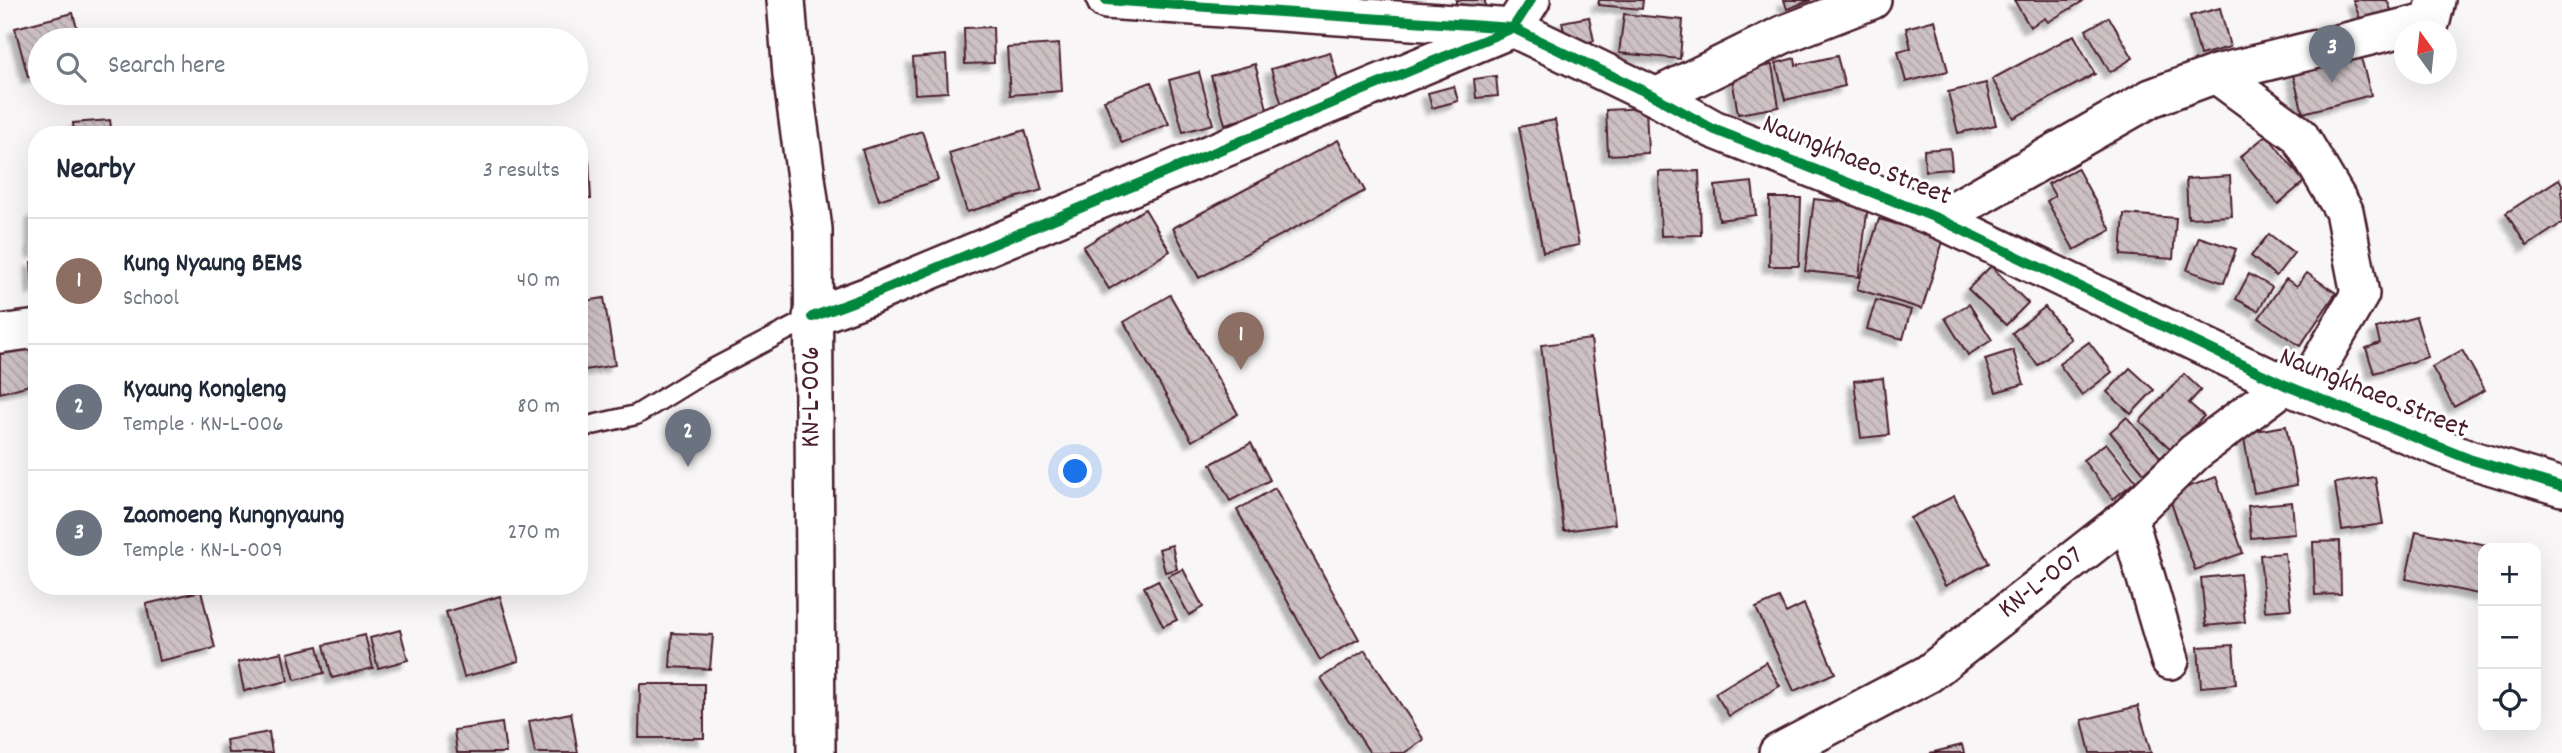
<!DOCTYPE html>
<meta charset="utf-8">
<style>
body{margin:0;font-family:Dekko,sans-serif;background:#f6f6f7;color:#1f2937}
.controls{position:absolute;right:21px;bottom:21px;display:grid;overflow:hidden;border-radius:14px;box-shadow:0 7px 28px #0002}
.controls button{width:63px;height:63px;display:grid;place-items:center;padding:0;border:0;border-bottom:2px solid #e0e1e3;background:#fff;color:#1f2937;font:35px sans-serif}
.compass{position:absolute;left:2394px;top:21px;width:63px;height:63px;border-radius:50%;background:#fff;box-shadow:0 7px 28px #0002;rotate:345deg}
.you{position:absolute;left:1076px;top:472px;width:24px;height:24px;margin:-18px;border:5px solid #fff;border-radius:50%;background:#1a73e8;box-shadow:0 0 0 10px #1a73e833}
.badge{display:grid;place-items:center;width:46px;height:46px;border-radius:50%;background:#2563eb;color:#fff;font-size:23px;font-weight:700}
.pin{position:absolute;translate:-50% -58px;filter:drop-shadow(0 2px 4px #0008)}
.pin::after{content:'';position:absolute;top:37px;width:24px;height:21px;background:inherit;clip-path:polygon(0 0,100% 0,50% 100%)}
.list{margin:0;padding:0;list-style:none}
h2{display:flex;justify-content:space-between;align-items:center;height:91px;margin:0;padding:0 28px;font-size:30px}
h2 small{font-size:23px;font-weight:400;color:#747a83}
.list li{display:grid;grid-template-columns:46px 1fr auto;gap:21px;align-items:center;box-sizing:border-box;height:126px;padding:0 28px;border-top:2px solid #e0e1e3}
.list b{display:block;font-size:26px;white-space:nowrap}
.list p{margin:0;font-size:23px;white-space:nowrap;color:#747a83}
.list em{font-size:23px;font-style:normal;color:#747a83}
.icon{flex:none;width:38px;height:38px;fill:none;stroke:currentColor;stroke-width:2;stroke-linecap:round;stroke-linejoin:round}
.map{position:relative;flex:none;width:2562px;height:753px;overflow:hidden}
.search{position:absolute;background:#fff;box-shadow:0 7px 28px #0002;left:28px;top:28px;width:560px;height:77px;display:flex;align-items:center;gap:18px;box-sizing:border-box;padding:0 24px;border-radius:38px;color:#747a83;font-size:26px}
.panel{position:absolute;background:#fff;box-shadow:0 7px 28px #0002;left:28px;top:126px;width:560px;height:469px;border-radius:28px}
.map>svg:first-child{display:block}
.building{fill:url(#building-back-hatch);stroke:#4a1f2b;stroke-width:2;filter:url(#shadow)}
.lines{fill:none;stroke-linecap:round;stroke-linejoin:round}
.lane-casing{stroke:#4a1f2b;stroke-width:23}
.street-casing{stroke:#4a1f2b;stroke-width:42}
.lane{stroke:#fff;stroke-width:18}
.street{stroke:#fff;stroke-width:37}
.cycleway-casing{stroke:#fff;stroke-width:15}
.cycleway{stroke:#00873e;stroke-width:10}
.labels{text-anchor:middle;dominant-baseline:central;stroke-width:6;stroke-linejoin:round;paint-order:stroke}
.street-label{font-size:28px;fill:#4a1f2b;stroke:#fff}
</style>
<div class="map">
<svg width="2562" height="753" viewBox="0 0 2562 753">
<defs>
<pattern id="building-back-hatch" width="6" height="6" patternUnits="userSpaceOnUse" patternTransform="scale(1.75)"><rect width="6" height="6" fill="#cdc1c4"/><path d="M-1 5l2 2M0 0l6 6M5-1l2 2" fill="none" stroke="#b2a5a9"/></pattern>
<filter id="shadow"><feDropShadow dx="-6" dy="6" stdDeviation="2" flood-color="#0004"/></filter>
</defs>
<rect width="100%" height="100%" fill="#f8f6f7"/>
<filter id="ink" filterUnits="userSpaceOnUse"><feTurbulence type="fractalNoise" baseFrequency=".0143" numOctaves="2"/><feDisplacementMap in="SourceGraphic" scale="14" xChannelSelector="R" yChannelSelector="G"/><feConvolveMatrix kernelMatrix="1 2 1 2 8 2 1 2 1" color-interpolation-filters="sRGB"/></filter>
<g filter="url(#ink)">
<g class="building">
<polygon points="1456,0 1485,0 1486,20 1456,20"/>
<polygon points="1599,0 1643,0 1642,9 1598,5"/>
<polygon points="1784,0 1811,0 1787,9"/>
<polygon points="2014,0 2085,0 2048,22 2045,18 2030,27"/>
<polygon points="2353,0 2387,0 2392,12 2362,24"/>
<polygon points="2220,8 2230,47 2200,55 2190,16"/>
<polygon points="73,13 80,40 40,40 40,74 28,77 15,28"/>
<polygon points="1624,14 1683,20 1680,59 1619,53"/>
<polygon points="1589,17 1594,41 1567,45 1562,22"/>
<polygon points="2109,17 2133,58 2110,72 2086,30"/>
<polygon points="1935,20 1948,71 1906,82 1898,51 1911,48 1906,28"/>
<polygon points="993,27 994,63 965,64 964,28"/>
<polygon points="2074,35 2095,74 2014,118 1992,79"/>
<polygon points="1059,44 1062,91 1010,95 1007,47"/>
<polygon points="1330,52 1340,88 1282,105 1271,69"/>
<polygon points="2360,54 2371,95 2303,113 2292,71"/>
<polygon points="946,55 948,92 915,94 913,58"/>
<polygon points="1837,56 1845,86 1785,100 1776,63 1795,58 1796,65"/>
<polygon points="1255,64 1268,112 1225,124 1211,76"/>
<polygon points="1772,65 1779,107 1738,114 1731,72"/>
<polygon points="1199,72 1213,124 1183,132 1169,80"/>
<polygon points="1496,76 1498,96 1476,98 1474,79"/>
<polygon points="1151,82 1169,124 1122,143 1104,100"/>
<polygon points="1986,83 1996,125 1958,133 1948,92"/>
<polygon points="1454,86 1458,101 1432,108 1428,93"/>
<polygon points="1646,108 1648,153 1608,155 1606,110"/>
<polygon points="110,120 112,135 74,135 73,123"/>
<polygon points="1555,120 1579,245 1543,252 1519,127"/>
<polygon points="1025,130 1042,190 967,212 949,153"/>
<polygon points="922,131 938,180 879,200 862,150"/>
<polygon points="2267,135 2304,182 2278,204 2240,157"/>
<polygon points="1338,140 1365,191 1199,278 1173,228"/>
<polygon points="1950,148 1952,169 1925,171 1924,150"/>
<polygon points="589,160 591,199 579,199 579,161"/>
<polygon points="2077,168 2111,230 2074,250 2047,201 2055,196 2048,184"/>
<polygon points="1699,171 1701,235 1661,236 1659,172"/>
<polygon points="2230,176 2232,216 2188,218 2186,179"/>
<polygon points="2559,179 2562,184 2562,223 2527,246 2506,213"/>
<polygon points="1752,182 1756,215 1719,220 1715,186"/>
<polygon points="1770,198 1801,198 1799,266 1769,266"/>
<polygon points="1814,199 1868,205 1859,277 1805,271"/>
<polygon points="1145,209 1170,251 1109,289 1083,247"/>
<rect x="33" y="212" width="4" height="39"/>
<polygon points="2124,214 2176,218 2173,259 2121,255"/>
<polygon points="1879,219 1944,238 1922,309 1857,289"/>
<polygon points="2269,234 2294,253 2276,276 2251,256"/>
<polygon points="2199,237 2236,249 2224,283 2187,270"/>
<polygon points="31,262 37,262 37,287 33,288"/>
<polygon points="1991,266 2028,303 2006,325 1968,289"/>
<polygon points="2307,273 2336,293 2300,346 2259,318 2286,279 2297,286"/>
<polygon points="2249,274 2272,287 2258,311 2236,299"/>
<polygon points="1170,295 1238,414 1192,441 1124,322"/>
<polygon points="604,298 615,365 579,371 579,302"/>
<polygon points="1876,300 1911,310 1903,339 1867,329"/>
<polygon points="1969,304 1992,340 1968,355 1945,318"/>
<polygon points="2045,307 2071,339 2038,365 2012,333"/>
<polygon points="2416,317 2428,357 2374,373 2366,348 2380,343 2376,328"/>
<polygon points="28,336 37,369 37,383 0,393 0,344"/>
<polygon points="1591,339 1615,524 1564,531 1541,345"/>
<polygon points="2089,342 2112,372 2082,395 2059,364"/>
<polygon points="2013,350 2024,384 1996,392 1985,359"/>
<polygon points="2462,350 2485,390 2454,407 2432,367"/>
<polygon points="2130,368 2154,390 2131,414 2107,392"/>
<polygon points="2184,374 2201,390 2189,403 2204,416 2172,450 2140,421"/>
<polygon points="1883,378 1889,435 1861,438 1854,381"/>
<polygon points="2127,417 2161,458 2144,473 2110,432"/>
<polygon points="2286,426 2297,485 2254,493 2243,433"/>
<polygon points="1251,443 1270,480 1230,501 1211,464"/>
<polygon points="2106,443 2136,481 2113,499 2083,460"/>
<polygon points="2216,477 2243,553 2195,570 2168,494"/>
<polygon points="2375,477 2383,524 2342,530 2335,483"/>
<polygon points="1275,488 1359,639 1320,660 1237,510"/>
<polygon points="1954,496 1989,563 1945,586 1910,518"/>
<polygon points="2292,502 2295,534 2251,538 2248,506"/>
<polygon points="2416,531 2502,548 2483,548 2483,595 2406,579"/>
<polygon points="2340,541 2341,594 2315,595 2313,542"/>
<polygon points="1172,545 1177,569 1165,572 1159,549"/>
<polygon points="2285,553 2291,609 2265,611 2260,555"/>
<polygon points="1183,569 1203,607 1189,615 1168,576"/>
<polygon points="2240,574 2245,622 2206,626 2201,578"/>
<polygon points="1158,580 1177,620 1163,626 1144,587"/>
<polygon points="201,591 215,648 159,661 146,604"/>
<polygon points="500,596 519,661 464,677 446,612"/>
<polygon points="1779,598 1786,613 1804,604 1835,673 1794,691 1756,608"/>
<polygon points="400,630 408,660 378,668 370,638"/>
<polygon points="672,633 713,635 710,669 670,667"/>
<polygon points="365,635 373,668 332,678 324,645"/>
<polygon points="2233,645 2236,684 2201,687 2198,647"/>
<polygon points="318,646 324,673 295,680 288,653"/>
<polygon points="1365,650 1424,740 1404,753 1370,753 1321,678"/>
<polygon points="282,652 288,681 244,691 238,662"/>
<polygon points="1766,662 1780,686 1729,716 1715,693"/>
<polygon points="640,684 704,684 704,738 639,738"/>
<polygon points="2138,706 2151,753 2090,753 2082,720"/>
<polygon points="571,713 578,753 535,753 529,721"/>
<polygon points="502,723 506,753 457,753 454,730"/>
<polygon points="269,732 272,753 228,753 226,740"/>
<polygon points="1962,745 1964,753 1930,753"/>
</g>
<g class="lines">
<g class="lane-casing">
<polyline id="lane" points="579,428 636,415 701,375 812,317"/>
</g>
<g class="street-casing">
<g id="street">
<polyline points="786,0 792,75 813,229 816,753"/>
<polyline points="1106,0 1513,28 1656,97 1713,129 1939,219 2285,385 2469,459 2562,487"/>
<polyline points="2216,74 2299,135 2344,211 2360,294 2303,392"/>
<polyline points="1656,97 1782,35 1872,0"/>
<polyline points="1939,219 2151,98 2216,74 2431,21 2436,0"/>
<polyline points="812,317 871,295 1513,28 1531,0"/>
<polyline points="0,334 37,329"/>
<polyline points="2128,517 2170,660"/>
<polyline points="1778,753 1928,674 2128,517 2195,452 2285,385"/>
</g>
</g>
<use href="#lane" class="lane"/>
<use href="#street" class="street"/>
<g class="cycleway-casing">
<g id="cycleway">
<polyline points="1106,0 1513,28 1656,97 1713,129 1939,219 2285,385 2469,459 2562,487"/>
<polyline points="812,317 871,295 1513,28 1531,0"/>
</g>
</g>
<use href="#cycleway" class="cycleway"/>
</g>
</g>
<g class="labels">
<g class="street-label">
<text transform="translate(1856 162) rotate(22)">Naungkhaeo Street</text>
<text transform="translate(2373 395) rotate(22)">Naungkhaeo Street</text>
<text transform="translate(813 397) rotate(-90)">KN-L-006</text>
<text transform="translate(2042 584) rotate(-38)">KN-L-007</text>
</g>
</g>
</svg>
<div class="controls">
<button>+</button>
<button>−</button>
<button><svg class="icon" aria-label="locate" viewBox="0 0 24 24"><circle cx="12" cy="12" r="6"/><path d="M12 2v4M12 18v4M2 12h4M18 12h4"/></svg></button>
</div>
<svg class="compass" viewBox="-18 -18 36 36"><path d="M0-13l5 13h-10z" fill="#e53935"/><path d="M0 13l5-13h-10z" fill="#747a83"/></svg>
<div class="you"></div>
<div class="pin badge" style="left:1241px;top:370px;background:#8d6e63">1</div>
<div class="pin badge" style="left:688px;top:467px;background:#6b7280">2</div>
<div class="pin badge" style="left:2332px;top:83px;background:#6b7280">3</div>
<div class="search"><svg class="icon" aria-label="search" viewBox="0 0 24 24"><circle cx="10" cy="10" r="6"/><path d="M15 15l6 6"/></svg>Search here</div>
<section class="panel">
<h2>Nearby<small>3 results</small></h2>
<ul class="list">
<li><span class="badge" style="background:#8d6e63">1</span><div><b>Kung Nyaung BEMS</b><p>School</p></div><em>40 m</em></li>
<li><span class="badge" style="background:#6b7280">2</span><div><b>Kyaung Kongleng</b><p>Temple · KN-L-006</p></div><em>80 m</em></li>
<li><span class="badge" style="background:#6b7280">3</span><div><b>Zaomoeng Kungnyaung</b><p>Temple · KN-L-009</p></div><em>270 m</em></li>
</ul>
</section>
</div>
